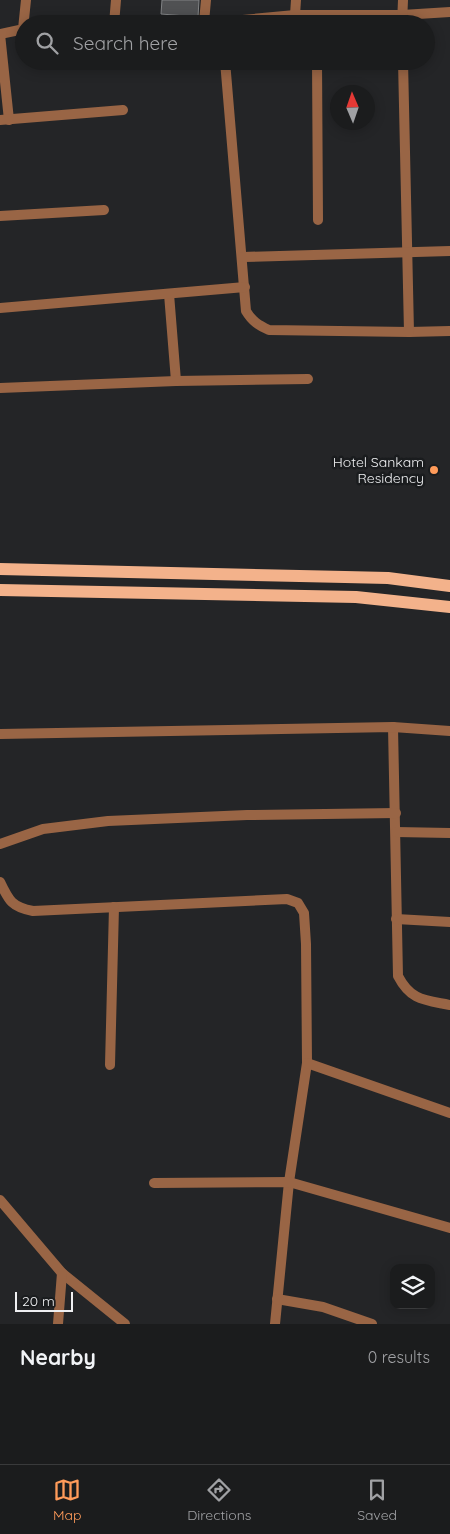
<!DOCTYPE html>
<style>
body{margin:0;font-family:Quicksand,sans-serif;background:#28292a;color:#f1f3f6}
.controls{position:absolute;right:15px;bottom:15px;display:grid;overflow:hidden;border-radius:10px;box-shadow:0 2px 12px #0003}
.controls button{width:45px;height:45px;display:grid;place-items:center;padding:0;border:0;border-bottom:1px solid #393a3b;background:#1b1c1d;color:#f1f3f6;font:25px sans-serif}
.compass{position:absolute;left:330px;top:85px;width:45px;height:45px;border-radius:50%;background:#1b1c1d;box-shadow:0 2px 12px #0003;rotate:358deg}
.scale{position:absolute;left:15px;bottom:12px;width:58px;box-sizing:border-box;padding-left:5px;border:2px solid #eff0f2;border-top:0;font-size:14px;line-height:18px;white-space:nowrap;color:#eff0f2;-webkit-text-stroke:4px #1a1c1e;paint-order:stroke}
.list{margin:0;padding:0;list-style:none}
h2{display:flex;justify-content:space-between;align-items:center;height:65px;margin:0;padding:0 20px;font-size:21px}
h2 small{font-size:16px;font-weight:400;color:#a0a1a4}
.icon{flex:none;width:28px;height:28px;fill:none;stroke:currentColor;stroke-width:2;stroke-linecap:round;stroke-linejoin:round}
.map{position:relative;flex:none;width:450px;height:1324px;overflow:hidden}
.search{position:absolute;background:#1b1c1d;box-shadow:0 2px 12px #0003;left:15px;right:15px;top:15px;height:55px;display:flex;align-items:center;gap:12px;box-sizing:border-box;padding:0 18px;border-radius:28px;color:#a0a1a4;font-size:19px}
.sheet{height:140px;background:#1b1c1d}
nav{display:flex;justify-content:space-around;align-items:center;box-sizing:border-box;height:70px;border-top:1px solid #393a3b;background:#1b1c1d;font-size:14px;color:#a0a1a4}
nav a{display:grid;justify-items:center;gap:2px}
nav .on{color:#ff9b5a}
.map>svg:first-child{display:block}
.building{fill:#505153;stroke:#828486}
.lines{fill:none;stroke-linecap:round;stroke-linejoin:round}
.minor{stroke:#996545;stroke-width:10}
.primary{stroke:#f3b28b;stroke-width:12}
.poi-dot{fill:#ff9b5a;stroke:#1a1c1e;stroke-width:2}
.labels{text-anchor:middle;dominant-baseline:central;stroke-width:5;stroke-linejoin:round;paint-order:stroke}
.poi-label{font-size:14px;fill:#eff0f2;stroke:#1a1c1e;text-anchor:end}
</style>
<div class="map">
<svg width="450" height="1324" viewBox="0 0 450 1324">
<rect width="100%" height="100%" fill="#242527"/>
<polygon class="building" points="162,0 199,0 198,17 161,14"/>
<g class="lines">
<g class="minor">
<polyline points="295,15 296,0"/>
<polyline points="204,22 206,0"/>
<polyline points="114,24 116,0"/>
<polyline points="156,24 221,22 295,15 402,15 450,12"/>
<polyline points="402,24 403,0"/>
<polyline points="23,29 26,0"/>
<polyline points="0,34 9,120"/>
<polyline points="0,34 24,29"/>
<path d="M225,61L246,311C252,321 258,325 269,330L409,332L450,331"/>
<polyline points="317,61 318,220"/>
<polyline points="403,61 409,332"/>
<polyline points="0,120 123,110"/>
<polyline points="0,216 104,210"/>
<polyline points="243,257 450,251"/>
<polyline points="169,294 176,381"/>
<polyline points="0,308 245,287"/>
<polyline points="0,388 176,381 308,379"/>
<path d="M393,727L398,976C411,1001 425,1000 450,1005"/>
<polyline points="0,734 393,727 450,731"/>
<polyline points="396,832 450,833"/>
<polyline points="0,844 43,829 108,821 247,815 396,813"/>
<path d="M0,882C9,901 12,907 33,911L287,899L298,903L304,913L306,944L307,1063L289,1182L275,1324"/>
<polyline points="396,919 450,922"/>
<polyline points="307,1063 450,1113"/>
<polyline points="110,1065 114,907"/>
<polyline points="154,1183 289,1182 450,1228"/>
<polyline points="0,1200 62,1273 125,1324"/>
<polyline points="277,1299 323,1307 372,1324"/>
<polyline points="58,1324 62,1273"/>
</g>
<g class="primary">
<polyline points="0,569 345,577 388,578 450,586"/>
<polyline points="0,590 356,597 450,607"/>
</g>
</g>
<circle class="poi-dot" cx="434" cy="470" r="5"/>
<g class="labels">
<g class="poi-label">
<text x="424" y="462">Hotel Sankam<tspan x="424" dy="16">Residency</tspan></text>
</g>
</g>
</svg>
<div class="controls">
<button><svg class="icon" aria-label="layers" viewBox="0 0 24 24"><path d="M12 4l9 5-9 5-9-5zM3 14l9 5 9-5"/></svg></button>
</div>
<svg class="compass" viewBox="-18 -18 36 36"><path d="M0-13l5 13h-10z" fill="#e53935"/><path d="M0 13l5-13h-10z" fill="#a0a1a4"/></svg>
<div class="scale">20 m</div>
<div class="search"><svg class="icon" aria-label="search" viewBox="0 0 24 24"><circle cx="10" cy="10" r="6"/><path d="M15 15l6 6"/></svg>Search here</div>
</div>
<section class="sheet">
<h2>Nearby<small>0 results</small></h2>
<ul class="list">
</ul>
</section>
<nav>
<a class="on"><svg class="icon" aria-label="map" viewBox="0 0 24 24"><path d="M3 6l6-2 6 2 6-2v14l-6 2-6-2-6 2zM9 4v14M15 6v14"/></svg>Map</a>
<a><svg class="icon" aria-label="directions" viewBox="0 0 24 24"><path d="M12 3l9 9-9 9-9-9zM9 14v-3h6M13 9l2 2-2 2"/></svg>Directions</a>
<a><svg class="icon" aria-label="saved" viewBox="0 0 24 24"><path d="M7 4h10v16l-5-4-5 4z"/></svg>Saved</a>
</nav>
